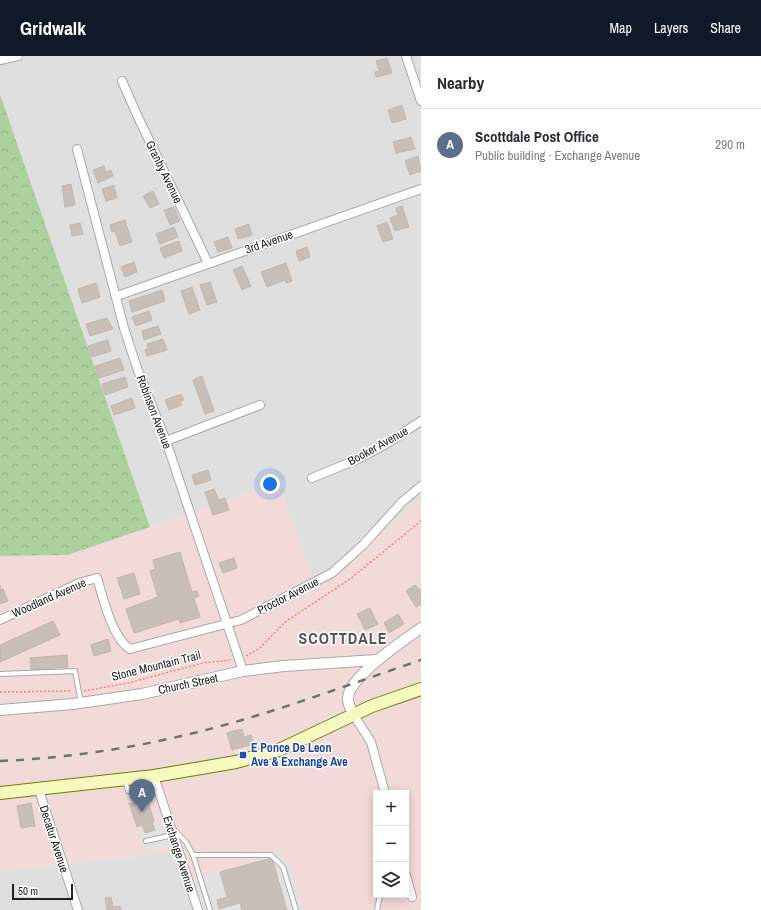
<!DOCTYPE html>
<meta charset="utf-8">
<style>
body{margin:0;font-family:"Archivo Narrow",sans-serif;background:#f7f7f7;color:#2b2b33}
.controls{position:absolute;right:12px;bottom:12px;display:grid;overflow:hidden;border-radius:0px;box-shadow:0 2px 10px #0003}
.controls button{width:36px;height:36px;display:grid;place-items:center;padding:0;border:0;border-bottom:1px solid #e1e1e2;background:#fff;color:#2b2b33;font:20px sans-serif}
.scale{position:absolute;left:12px;bottom:10px;width:61px;box-sizing:border-box;padding-left:4px;border:2px solid #222;border-top:0;font-size:11px;line-height:14px;white-space:nowrap;color:#222;-webkit-text-stroke:3px #fff;paint-order:stroke}
.you{position:absolute;left:270px;top:428px;width:14px;height:14px;margin:-10px;border:3px solid #fff;border-radius:50%;background:#1a73e8;box-shadow:0 0 0 6px #1a73e833}
.badge{display:grid;place-items:center;width:26px;height:26px;border-radius:50%;background:#111827;color:#fff;font-size:13px;font-weight:700}
.pin{position:absolute;translate:-50% -33px;filter:drop-shadow(0 1px 2px #0008)}
.pin::after{content:'';position:absolute;top:21px;width:14px;height:12px;background:inherit;clip-path:polygon(0 0,100% 0,50% 100%)}
.list{margin:0;padding:0;list-style:none}
h2{display:flex;justify-content:space-between;align-items:center;height:52px;margin:0;padding:0 16px;font-size:17px}
h2 small{font-size:13px;font-weight:400;color:#7c7c81}
.list li{display:grid;grid-template-columns:26px 1fr auto;gap:12px;align-items:center;box-sizing:border-box;height:72px;padding:0 16px;border-top:1px solid #e1e1e2}
.list b{display:block;font-size:15px;white-space:nowrap}
.list p{margin:0;font-size:13px;white-space:nowrap;color:#7c7c81}
.list em{font-size:13px;font-style:normal;color:#7c7c81}
.icon{flex:none;width:22px;height:22px;fill:none;stroke:currentColor;stroke-width:2;stroke-linecap:round;stroke-linejoin:round}
.map{position:relative;flex:none;width:421px;height:854px;overflow:hidden}
header{display:flex;align-items:center;gap:24px;box-sizing:border-box;height:56px;padding:0 20px;background:#111827;color:#fff}
header strong{font-size:19px}
nav{display:flex;gap:22px;margin-inline-start:auto;font-size:14px}
main{display:flex}
aside{flex:1;background:#fff}
.map>svg:first-child{display:block}
.residential{fill:#e0dfdf}
.commercial{fill:#f2dad9;fill-rule:evenodd}
.forest{fill:url(#forest-crowns)}
.parking{fill:#e2e2e2}
.building{fill:#c7bfb8;stroke:#c4b6ab}
.lines{fill:none;stroke-linecap:round;stroke-linejoin:round}
.service-casing{stroke:#a9a9a9;stroke-width:6}
.minor-casing{stroke:#a9a9a9;stroke-width:10}
.tertiary-casing{stroke:#a9a9a9;stroke-width:12}
.secondary-casing{stroke:#707d05;stroke-width:14}
.path{stroke:#fa8072;stroke-width:1.5;stroke-dasharray:2 2;stroke-linecap:butt}
.service{stroke:#fff;stroke-width:4}
.minor{stroke:#fff;stroke-width:8}
.tertiary{stroke:#fff;stroke-width:10}
.secondary{stroke:#f7fabf;stroke-width:12}
.rail{stroke:#707070;stroke-width:2.5;stroke-dasharray:8 8;stroke-linecap:butt}
.transit-dot{fill:#1a4fb4;stroke:#fff;stroke-width:1.5}
.labels{text-anchor:middle;dominant-baseline:central;stroke-width:3;stroke-linejoin:round;paint-order:stroke}
.street-label{font-size:12px;fill:#222;stroke:#fff}
.transit-label{font-size:12px;font-weight:bold;fill:#164399;stroke:#fff;text-anchor:start}
.district-label{font-size:16px;font-weight:bold;letter-spacing:1px;fill:#555;stroke:#fff}
</style>
<header>
<strong>Gridwalk</strong>
<nav><a>Map</a><a>Layers</a><a>Share</a></nav>
</header>
<main>
<div class="map">
<svg width="421" height="854" viewBox="0 0 421 854">
<defs>
<pattern id="forest-crowns" width="20" height="18" patternUnits="userSpaceOnUse"><rect width="20" height="18" fill="#add19e"/><path d="M2 6a3 3 0 1 1 6 0M12 15a3 3 0 1 1 6 0" fill="none" stroke="#95b388"/></pattern>
</defs>
<rect width="100%" height="100%" fill="#f2efe9"/>
<g class="residential">
<polygon points="0,0 421,0 421,443 315,531 279,427 150,471 0,38"/>
<polygon points="181,795 202,854 0,854 0,815"/>
</g>
<path class="commercial" d="M279,427L316,531L421,443V854H202L181,795L0,815V500L68,499ZM376,737H406V839H376Z"/>
<polygon class="forest" points="0,38 150,471 68,499 0,500"/>
<g class="parking">
<polygon points="153,727 159,745 131,748 125,731"/>
<polygon points="166,765 173,791 147,796 138,772"/>
<polygon points="276,792 291,810 304,854 287,854 272,802"/>
<polygon points="220,816 227,841 217,844 219,853 240,847 242,854 204,854 194,821"/>
</g>
<g class="building">
<polygon points="387,2 392,17 376,21 375,16 379,15 376,5"/>
<polygon points="402,49 406,63 392,67 388,54"/>
<polygon points="411,81 415,93 396,97 393,86"/>
<polygon points="418,100 421,115 410,119 405,105"/>
<polygon points="104,110 106,116 111,114 113,120 98,127 93,114"/>
<polygon points="71,128 75,149 65,151 62,130"/>
<polygon points="114,129 117,142 106,145 102,133"/>
<polygon points="153,135 159,148 150,152 143,140"/>
<polygon points="402,150 409,171 395,175 390,162 398,159 396,152"/>
<polygon points="174,151 180,165 170,169 164,154"/>
<polygon points="125,164 132,186 120,190 115,175 112,176 110,169"/>
<polygon points="387,166 393,183 383,186 377,170"/>
<polygon points="80,167 83,178 72,180 70,169"/>
<polygon points="249,168 252,179 238,183 235,173"/>
<polygon points="174,171 178,181 160,188 156,178"/>
<polygon points="228,181 232,192 218,196 214,186"/>
<polygon points="179,185 182,195 164,202 160,192"/>
<polygon points="307,191 310,201 299,205 296,195"/>
<polygon points="134,206 137,216 125,221 121,211"/>
<polygon points="286,207 292,225 286,227 285,224 267,231 261,216"/>
<polygon points="242,210 251,230 242,234 233,214"/>
<polygon points="210,226 217,246 207,249 200,229"/>
<polygon points="96,227 100,241 82,247 78,233"/>
<polygon points="192,231 200,254 189,258 181,235"/>
<polygon points="162,234 165,245 132,256 129,245"/>
<polygon points="149,255 152,264 136,270 132,261"/>
<polygon points="107,262 113,273 90,280 86,268"/>
<polygon points="158,270 161,278 144,284 142,275"/>
<polygon points="163,283 167,294 147,300 145,294 148,293 147,288"/>
<polygon points="108,284 111,295 92,301 88,290"/>
<polygon points="120,302 124,314 99,322 95,310"/>
<polygon points="202,320 214,355 205,358 193,324"/>
<polygon points="125,321 128,331 105,339 102,328"/>
<polygon points="181,338 184,344 180,345 182,349 169,354 165,344"/>
<polygon points="132,342 135,352 114,359 111,350"/>
<polygon points="208,414 211,424 195,429 192,419"/>
<polygon points="214,433 219,444 225,442 229,454 213,459 205,436"/>
<polygon points="180,496 192,536 197,535 199,540 194,542 200,561 180,567 179,563 134,577 126,553 158,541 150,515 155,513 153,504"/>
<polygon points="234,502 237,512 223,517 219,507"/>
<polygon points="134,517 140,538 124,543 117,522"/>
<polygon points="415,529 421,535 421,548 416,551 406,535"/>
<polygon points="0,530 1,534 3,533 8,545 0,548"/>
<polygon points="370,552 378,568 365,574 357,558"/>
<polygon points="398,558 404,568 389,577 384,567"/>
<polygon points="53,565 60,579 0,606 0,589"/>
<polygon points="108,583 111,595 94,600 91,589"/>
<polygon points="67,599 68,611 31,614 30,602"/>
<polygon points="242,673 244,681 251,679 253,688 232,694 227,677"/>
<polygon points="148,745 154,765 152,766 155,774 145,777 142,769 137,771 129,747 140,747"/>
<polygon points="31,747 35,770 21,772 17,750"/>
<polygon points="272,802 287,854 242,854 240,847 219,853 217,844 227,841 220,816"/>
<polygon points="111,841 113,851 120,850 121,854 107,854 105,842"/>
</g>
<g class="lines">
<g class="service-casing">
<g id="service">
<polyline points="0,618 75,615 81,647"/>
<polyline points="125,724 128,735 157,731"/>
<polyline points="173,773 186,786 193,799 271,799 283,811 296,854"/>
<polyline points="146,785 173,779"/>
<polyline points="193,799 210,854"/>
<polyline points="377,854 380,839"/>
</g>
</g>
<g class="minor-casing">
<g id="minor">
<polyline points="406,0 421,45"/>
<polyline points="0,4 18,0"/>
<polyline points="122,25 137,59 208,207"/>
<polyline points="77,93 124,272 137,312 166,385 243,615"/>
<polyline points="117,240 421,133"/>
<polyline points="166,385 260,349"/>
<polyline points="312,422 358,403 386,388 421,365"/>
<path d="M0,564L79,527L97,522C103,541 112,582 130,593L241,564L332,517L363,489L402,446L421,430"/>
<polyline points="353,658 371,686 385,737"/>
<polyline points="154,720 198,854"/>
<polyline points="39,734 78,854"/>
<polyline points="406,819 412,841"/>
</g>
</g>
<g class="tertiary-casing">
<g id="tertiary">
<polyline points="0,654 73,648 142,638 243,615 284,610 376,604"/>
<path d="M353,658C351,653 347,647 348,641C351,619 404,584 421,572"/>
</g>
</g>
<g class="secondary-casing">
<polyline id="secondary" points="0,737 154,720 236,706 279,694 372,650 421,633"/>
</g>
<g class="path">
<polyline points="246,600 260,592 285,566 350,523 421,465"/>
<polyline points="84,635 128,627 203,607 230,604"/>
<polyline points="0,636 72,635"/>
</g>
<use href="#service" class="service"/>
<use href="#minor" class="minor"/>
<use href="#tertiary" class="tertiary"/>
<use href="#secondary" class="secondary"/>
<path class="rail" d="M0,705C67,702 134,692 198,676C274,657 347,629 421,604"/>
</g>
<rect class="transit-dot" x="239" y="695" width="8" height="8" rx="2"/>
<g class="labels">
<g class="street-label">
<text transform="translate(164 116) rotate(64)">Granby Avenue</text>
<text transform="translate(269 186) rotate(-19)">3rd Avenue</text>
<text transform="translate(154 356) rotate(69)">Robinson Avenue</text>
<text transform="translate(378 390) rotate(-29)">Booker Avenue</text>
<text transform="translate(288 540) rotate(-27)">Proctor Avenue</text>
<text transform="translate(49 542) rotate(-24)">Woodland Avenue</text>
<text transform="translate(156 610) rotate(-14)">Stone Mountain Trail</text>
<text transform="translate(188 628) rotate(-12)">Church Street</text>
<text transform="translate(54 783) rotate(72)">Decatur Avenue</text>
<text transform="translate(179 798) rotate(72)">Exchange Avenue</text>
</g>
<g class="transit-label">
<text x="251" y="692">E Ponce De Leon<tspan x="251" dy="14">Ave &amp; Exchange Ave</tspan></text>
</g>
<g class="district-label">
<text x="343" y="582">SCOTTDALE</text>
</g>
</g>
</svg>
<div class="controls">
<button>+</button>
<button>−</button>
<button><svg class="icon" aria-label="layers" viewBox="0 0 24 24"><path d="M12 4l9 5-9 5-9-5zM3 14l9 5 9-5"/></svg></button>
</div>
<div class="scale">50 m</div>
<div class="you"></div>
<div class="pin badge" style="left:142px;top:756px;background:#5c6f8a">A</div>
</div>
<aside>
<h2>Nearby<small></small></h2>
<ul class="list">
<li><span class="badge" style="background:#5c6f8a">A</span><div><b>Scottdale Post Office</b><p>Public building · Exchange Avenue</p></div><em>290 m</em></li>
</ul>
</aside>
</main>
